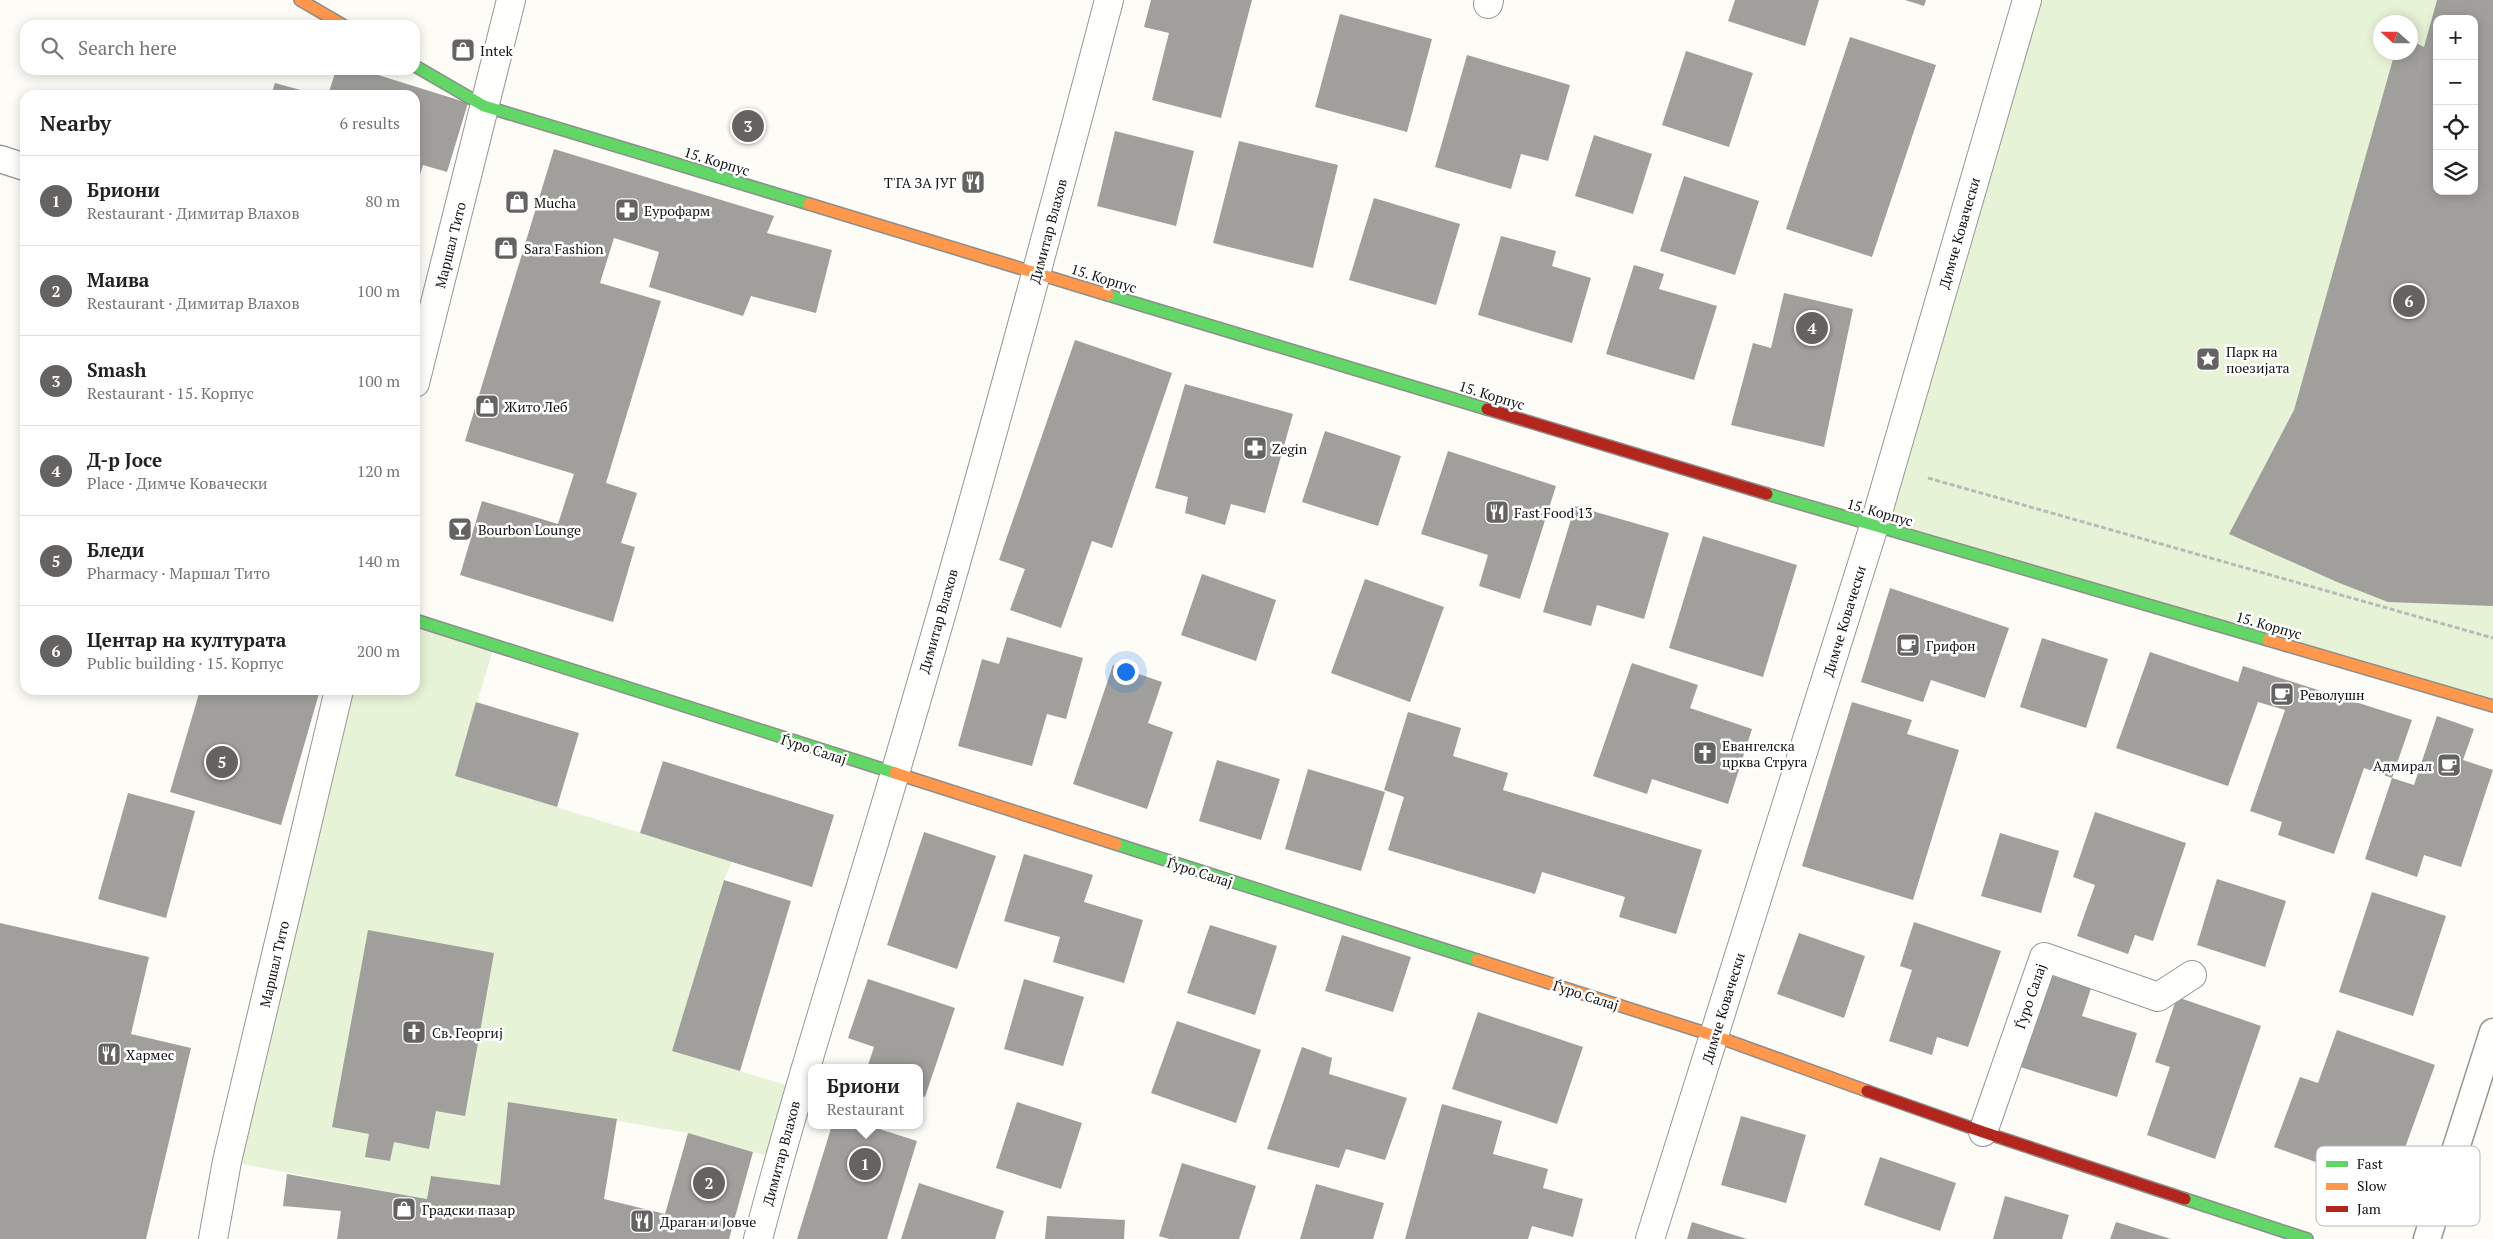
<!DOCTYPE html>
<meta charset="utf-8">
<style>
body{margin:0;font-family:"PT Serif",serif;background:#f2f2f2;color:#222}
.controls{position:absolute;right:15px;top:15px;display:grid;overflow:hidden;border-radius:10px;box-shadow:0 2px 12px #0003}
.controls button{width:45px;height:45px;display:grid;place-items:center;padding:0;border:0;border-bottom:1px solid #e0e0e0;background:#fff;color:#222;font:25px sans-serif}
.compass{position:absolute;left:2373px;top:15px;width:45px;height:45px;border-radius:50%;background:#fff;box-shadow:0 2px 12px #0003;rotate:291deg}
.you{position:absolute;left:1125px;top:671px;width:18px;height:18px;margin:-12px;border:4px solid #fff;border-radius:50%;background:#1a73e8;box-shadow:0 0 0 8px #1a73e833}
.badge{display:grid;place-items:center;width:32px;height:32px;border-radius:50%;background:#646362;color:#fff;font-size:16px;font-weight:700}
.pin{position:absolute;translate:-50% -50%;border:2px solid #fff;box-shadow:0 1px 5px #0006}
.popup{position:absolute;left:808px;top:1064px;width:115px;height:65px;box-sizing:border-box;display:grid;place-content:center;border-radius:10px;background:#fff;filter:drop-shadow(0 1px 4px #0005);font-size:16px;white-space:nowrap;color:#767676}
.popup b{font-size:19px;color:#222}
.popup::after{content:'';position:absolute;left:50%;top:100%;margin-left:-10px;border:10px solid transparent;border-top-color:#fff}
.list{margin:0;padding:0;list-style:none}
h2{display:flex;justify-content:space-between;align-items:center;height:65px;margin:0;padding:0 20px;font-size:21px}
h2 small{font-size:16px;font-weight:400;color:#767676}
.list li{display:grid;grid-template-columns:32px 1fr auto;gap:15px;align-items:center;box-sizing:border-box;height:90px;padding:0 20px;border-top:1px solid #e0e0e0}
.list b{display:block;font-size:19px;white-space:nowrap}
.list p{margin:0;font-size:16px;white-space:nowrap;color:#767676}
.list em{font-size:16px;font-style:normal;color:#767676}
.icon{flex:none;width:28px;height:28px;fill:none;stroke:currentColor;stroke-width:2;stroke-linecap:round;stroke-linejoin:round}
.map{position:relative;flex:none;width:2493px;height:1239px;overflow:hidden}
.search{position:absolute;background:#fff;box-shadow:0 2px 12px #0003;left:20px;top:20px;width:400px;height:55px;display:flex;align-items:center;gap:12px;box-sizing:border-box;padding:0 18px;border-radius:15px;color:#767676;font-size:19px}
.panel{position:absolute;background:#fff;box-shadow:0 2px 12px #0003;left:20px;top:90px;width:400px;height:605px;border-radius:15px}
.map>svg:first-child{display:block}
.green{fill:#e7f3d7;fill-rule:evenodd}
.building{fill:#a19f9c;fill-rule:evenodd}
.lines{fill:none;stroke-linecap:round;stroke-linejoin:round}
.lane-casing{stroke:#979795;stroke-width:29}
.street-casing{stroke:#979795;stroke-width:30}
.fast-casing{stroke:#8e8d8b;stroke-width:14}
.slow-casing{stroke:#8e8d8b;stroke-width:14}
.jam-casing{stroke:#8e8d8b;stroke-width:14}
.path{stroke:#b9b9b8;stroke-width:3;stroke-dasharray:5 2.5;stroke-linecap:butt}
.lane{stroke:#fffffe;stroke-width:26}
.street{stroke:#fffffe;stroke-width:28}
.fast{stroke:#63d668;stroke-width:11}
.slow{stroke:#ff974d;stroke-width:11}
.jam{stroke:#b3261e;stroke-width:11}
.labels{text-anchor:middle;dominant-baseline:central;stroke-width:5;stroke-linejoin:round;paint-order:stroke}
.poi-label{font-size:14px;fill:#111;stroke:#fff;text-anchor:start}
.street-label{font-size:14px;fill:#111;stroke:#fff}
.key{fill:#fff;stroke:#b8b8b8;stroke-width:1}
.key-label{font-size:14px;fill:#111}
</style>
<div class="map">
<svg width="2493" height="1239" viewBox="0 0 2493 1239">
<rect width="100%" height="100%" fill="#fdfcf7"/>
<g class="green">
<path d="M2027,0H2493V706L1874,526ZM2437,19H2474V191H2437ZM2380,22H2410V52H2380Z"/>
<polygon points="415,620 494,646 455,776 732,861 724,880 673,1051 799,1089 779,1159 688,1133 508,1102 500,1185 431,1176 427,1199 227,1161 339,690 415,690"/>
</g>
<g class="building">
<polygon points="1151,0 1252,0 1221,118 1152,100 1169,33 1144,27"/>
<polygon points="1735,0 1819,0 1805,46 1728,21"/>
<polygon points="1905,0 1926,0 1924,6"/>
<path d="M2437,0H2493V606L2388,602L2337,582L2229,534L2294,410L2395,52H2410V40L2424,47ZM2437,19H2474V191H2437Z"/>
<polygon points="1340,14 1432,39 1407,132 1315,107"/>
<polygon points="1850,37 1936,65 1872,257 1786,229"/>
<polygon points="1686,51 1753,73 1729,147 1662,125"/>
<polygon points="1467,55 1570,85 1548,161 1521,154 1511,189 1435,167"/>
<polygon points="336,70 362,70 468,103 447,172 423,165 415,191 415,95 328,95"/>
<polygon points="275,83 315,94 315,95 271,95"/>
<polygon points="1115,131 1194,151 1176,226 1097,206"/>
<polygon points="1594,135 1652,154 1633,214 1575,196"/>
<polygon points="1239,141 1338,165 1313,268 1213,243"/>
<polygon points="554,149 774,216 767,233 832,250 816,313 751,296 743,316 649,287 659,252 614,238 600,283 661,301 606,483 637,493 621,543 635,547 613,622 460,575 482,501 558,524 574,474 465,441"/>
<polygon points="1684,176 1759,201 1735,275 1660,251"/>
<polygon points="1374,198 1460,224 1436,305 1349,280"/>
<polygon points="1501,236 1556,251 1552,266 1591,278 1572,343 1478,315"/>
<polygon points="1634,265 1664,274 1659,289 1717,306 1694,380 1606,354"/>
<polygon points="1784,293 1853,309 1824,447 1731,425 1753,343 1771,348"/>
<polygon points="1075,340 1172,373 1112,548 1092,541 1061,628 1010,610 1025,569 999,560"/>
<polygon points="1185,384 1293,414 1265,513 1231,504 1225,525 1185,513 1188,497 1155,488"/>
<polygon points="1325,431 1401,456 1378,526 1302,502"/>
<polygon points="1448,451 1556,486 1520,599 1479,586 1488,555 1421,534"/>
<polygon points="1575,506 1669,533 1644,619 1597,605 1591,626 1543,612"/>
<polygon points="1703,536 1797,565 1763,677 1669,648"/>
<polygon points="1202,574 1276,600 1256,661 1181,635"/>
<polygon points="1365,579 1444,607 1410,702 1331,673"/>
<polygon points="1890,588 2009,628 1985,698 1931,680 1923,702 1861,682"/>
<polygon points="1007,637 1083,658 1066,719 1047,714 1032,766 958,746 982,659 999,664"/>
<polygon points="2042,638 2108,659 2086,728 2020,707"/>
<polygon points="2150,652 2238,682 2243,666 2412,720 2392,778 2414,785 2437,716 2474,729 2463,760 2493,770 2461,867 2424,855 2417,877 2365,859 2392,778 2364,768 2334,854 2278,835 2282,822 2250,811 2285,710 2258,702 2228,786 2116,748"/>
<polygon points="1632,663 1698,685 1690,708 1752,729 1728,804 1652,779 1647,794 1593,776"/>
<polygon points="1113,665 1162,682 1148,723 1173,732 1147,809 1073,784"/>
<polygon points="200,690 320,690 281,825 170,792"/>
<polygon points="476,702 579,733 557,807 455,776"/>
<polygon points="1852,702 1912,720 1907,734 1959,750 1913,900 1802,866"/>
<polygon points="1408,712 1461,728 1453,756 1508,773 1503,790 1702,850 1676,934 1619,917 1625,897 1542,872 1535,894 1388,850 1404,797 1384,790"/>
<polygon points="1217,760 1280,779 1261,840 1199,821"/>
<polygon points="663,761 834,815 812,887 640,833"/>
<polygon points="1308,769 1385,792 1361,871 1285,849"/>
<polygon points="128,793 195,811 166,918 98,899"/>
<polygon points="2095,812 2186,843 2153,941 2135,935 2128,954 2077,936 2095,885 2073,877"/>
<polygon points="924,832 996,856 957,969 887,945"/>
<polygon points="2000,833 2059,851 2041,913 1981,896"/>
<polygon points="1024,854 1093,875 1084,902 1143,920 1124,983 1053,962 1060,937 1004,921"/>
<polygon points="2217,879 2286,901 2265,967 2197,945"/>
<polygon points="724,880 791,901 740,1071 672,1051"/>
<polygon points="2372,892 2446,916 2413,1016 2339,992"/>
<polygon points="1914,922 2001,951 1968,1047 1937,1037 1932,1055 1889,1041 1912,970 1900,966"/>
<polygon points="0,923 149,957 131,1034 191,1048 146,1239 0,1239"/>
<polygon points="1210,925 1277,946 1255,1015 1187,993"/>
<polygon points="368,930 494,953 465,1116 436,1111 429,1149 394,1142 390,1161 365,1157 369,1134 332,1127"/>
<polygon points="1799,933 1865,956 1844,1018 1777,994"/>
<polygon points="1342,935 1411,957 1393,1012 1325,991"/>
<polygon points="2049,975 2091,988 2082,1016 2137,1033 2117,1097 2020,1067"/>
<polygon points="868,979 955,1008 925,1097 919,1095 919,1068 867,1068 874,1047 848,1038"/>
<polygon points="1024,979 1084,997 1063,1066 1004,1049"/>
<polygon points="2177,997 2261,1026 2215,1159 2147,1135 2170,1067 2155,1062"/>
<polygon points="1478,1012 1583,1047 1557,1124 1452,1089"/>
<polygon points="1177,1021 1261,1050 1236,1123 1151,1093"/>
<polygon points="2337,1030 2435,1065 2390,1189 2274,1147 2300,1077 2318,1083"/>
<polygon points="1302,1047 1332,1058 1329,1074 1407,1098 1385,1160 1346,1149 1339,1168 1267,1149"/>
<polygon points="508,1102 617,1119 604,1199 665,1214 688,1133 753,1152 729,1239 337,1239 341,1211 283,1206 287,1174 427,1199 431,1176 500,1185"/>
<polygon points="1017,1102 1082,1123 1061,1189 996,1168"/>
<polygon points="1442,1104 1502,1121 1493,1154 1548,1169 1543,1188 1583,1199 1573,1237 1532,1226 1528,1239 1405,1239"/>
<polygon points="1741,1116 1806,1135 1786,1203 1721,1185"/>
<polygon points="832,1125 867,1125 917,1141 887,1239 797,1239"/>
<polygon points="1880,1157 1956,1183 1940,1231 1864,1205"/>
<polygon points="1182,1163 1256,1186 1239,1239 1169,1239 1159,1236"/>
<polygon points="919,1183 1004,1211 995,1239 901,1239"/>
<polygon points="1316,1184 1384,1203 1373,1239 1300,1239"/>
<polygon points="2005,1196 2069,1215 2062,1239 1993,1239"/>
<polygon points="1047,1216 1125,1220 1124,1239 1045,1239"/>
<polygon points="1692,1222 1747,1239 1687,1239"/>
<polygon points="2116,1222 2171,1239 2110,1239"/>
</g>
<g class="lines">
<g class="lane-casing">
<g id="lane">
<polyline points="0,159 25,167"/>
<polyline points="2427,1239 2493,1032"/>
</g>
</g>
<g class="street-casing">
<g id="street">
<polyline points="1488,4 1489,0"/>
<polyline points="415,383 511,0"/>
<polyline points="1983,1132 2044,957 2158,997 2192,975"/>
<polyline points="213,1239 227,1161 339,690"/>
<path d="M758,1239C799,1082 849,928 895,773C971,517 1041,259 1109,0"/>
<polyline points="1650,1239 1874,526 2027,0"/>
</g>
</g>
<g class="fast-casing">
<g id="fast">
<polyline points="415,66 484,106 809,204"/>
<polyline points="1108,295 1487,409"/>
<polyline points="1767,494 2268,640"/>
<polyline points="415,620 895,773"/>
<polyline points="1116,844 1477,960"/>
<polyline points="2185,1199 2307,1239"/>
</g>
</g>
<g class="slow-casing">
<g id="slow">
<polyline points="300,0 343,25"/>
<polyline points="809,204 1108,295"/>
<polyline points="2268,640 2493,706"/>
<polyline points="895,773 1116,844"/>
<polyline points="1477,960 1715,1036 1867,1091"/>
</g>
</g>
<g class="jam-casing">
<g id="jam">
<polyline points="1487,409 1767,494"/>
<polyline points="1867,1091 1983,1132 2185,1199"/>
</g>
</g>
<polyline class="path" points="1928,478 2493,638"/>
<use href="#lane" class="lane"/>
<use href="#street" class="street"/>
<use href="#fast" class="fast"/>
<use href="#slow" class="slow"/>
<use href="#jam" class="jam"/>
</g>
<defs>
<g id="shop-square" transform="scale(1.25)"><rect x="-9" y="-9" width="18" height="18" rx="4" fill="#646362" stroke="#fff"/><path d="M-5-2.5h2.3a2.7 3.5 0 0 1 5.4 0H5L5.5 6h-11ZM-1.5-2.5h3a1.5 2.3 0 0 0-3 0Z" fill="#fff"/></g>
<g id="restaurant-square" transform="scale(1.25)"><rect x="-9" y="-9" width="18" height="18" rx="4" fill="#646362" stroke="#fff"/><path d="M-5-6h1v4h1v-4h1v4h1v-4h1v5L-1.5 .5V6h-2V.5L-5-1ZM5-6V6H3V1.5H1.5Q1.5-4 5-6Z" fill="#fff"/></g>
<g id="pharmacy-square" transform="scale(1.25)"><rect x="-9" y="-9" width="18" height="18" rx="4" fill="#646362" stroke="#fff"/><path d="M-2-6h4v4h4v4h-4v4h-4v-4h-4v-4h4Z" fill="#fff"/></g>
<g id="sight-square" transform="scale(1.25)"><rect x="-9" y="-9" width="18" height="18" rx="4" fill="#646362" stroke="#fff"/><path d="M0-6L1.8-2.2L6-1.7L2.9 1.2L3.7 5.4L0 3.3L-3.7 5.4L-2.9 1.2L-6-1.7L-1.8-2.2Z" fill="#fff"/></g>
<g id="bar-square" transform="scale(1.25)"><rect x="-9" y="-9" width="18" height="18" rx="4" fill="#646362" stroke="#fff"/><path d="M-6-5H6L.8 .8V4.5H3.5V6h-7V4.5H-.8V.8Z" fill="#fff"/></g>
<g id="cafe-square" transform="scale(1.25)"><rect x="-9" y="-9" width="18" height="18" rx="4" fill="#646362" stroke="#fff"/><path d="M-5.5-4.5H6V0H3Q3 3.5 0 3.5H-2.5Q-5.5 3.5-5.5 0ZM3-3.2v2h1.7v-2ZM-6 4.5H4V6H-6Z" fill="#fff"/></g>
<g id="church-square" transform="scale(1.25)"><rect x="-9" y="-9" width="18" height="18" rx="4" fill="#646362" stroke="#fff"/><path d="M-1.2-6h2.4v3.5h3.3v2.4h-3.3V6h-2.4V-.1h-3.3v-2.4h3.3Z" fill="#fff"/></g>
</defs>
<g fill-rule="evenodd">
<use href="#shop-square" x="463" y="50"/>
<use href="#restaurant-square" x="973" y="182"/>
<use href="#shop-square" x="517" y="202"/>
<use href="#pharmacy-square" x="627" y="210"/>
<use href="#shop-square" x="506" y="248"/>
<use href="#sight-square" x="2208" y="359"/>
<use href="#shop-square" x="487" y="406"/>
<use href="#pharmacy-square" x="1255" y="448"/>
<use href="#restaurant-square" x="1497" y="512"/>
<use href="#bar-square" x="460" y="529"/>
<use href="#cafe-square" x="1908" y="645"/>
<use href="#cafe-square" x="2282" y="694"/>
<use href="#church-square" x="1705" y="753"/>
<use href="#cafe-square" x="2449" y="765"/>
<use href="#church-square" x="414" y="1032"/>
<use href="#restaurant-square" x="109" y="1054"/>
<use href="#shop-square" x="404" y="1209"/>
<use href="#restaurant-square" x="642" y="1221"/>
</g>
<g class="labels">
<g class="poi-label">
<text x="480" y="50">Intek</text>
<text x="956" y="182" text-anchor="end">Т'ГА ЗА ЈУГ</text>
<text x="534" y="202">Mucha</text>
<text x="644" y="210">Еурофарм</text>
<text x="524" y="248">Sara Fashion</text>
<text x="2226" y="351">Парк на<tspan x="2226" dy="16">поезијата</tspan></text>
<text x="504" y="406">Жито Леб</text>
<text x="1272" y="448">Zegin</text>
<text x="1514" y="512">Fast Food 13</text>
<text x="478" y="529">Bourbon Lounge</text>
<text x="1926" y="645">Грифон</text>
<text x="2300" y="694">Револушн</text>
<text x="1722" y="745">Евангелска<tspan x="1722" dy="16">црква Струга</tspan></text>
<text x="2432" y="765" text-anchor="end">Адмирал</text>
<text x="432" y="1032">Св. Георгиј</text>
<text x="126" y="1054">Хармес</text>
<text x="422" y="1209">Градски пазар</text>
<text x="660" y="1221">Драган и Јовче</text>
</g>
<g class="street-label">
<text transform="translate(717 161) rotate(17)">15. Корпус</text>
<text transform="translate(1048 231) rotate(-75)">Димитар Влахов</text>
<text transform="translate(1959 233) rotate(-74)">Димче Ковачески</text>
<text transform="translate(450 245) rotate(-76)">Маршал Тито</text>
<text transform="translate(1104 278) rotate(17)">15. Корпус</text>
<text transform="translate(1492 395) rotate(17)">15. Корпус</text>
<text transform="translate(1880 512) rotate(16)">15. Корпус</text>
<text transform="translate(938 621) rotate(-74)">Димитар Влахов</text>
<text transform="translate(1844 621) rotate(-73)">Димче Ковачески</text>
<text transform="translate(2269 625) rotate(16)">15. Корпус</text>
<text transform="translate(814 749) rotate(18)">Ѓуро Салај</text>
<text transform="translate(1200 872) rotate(18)">Ѓуро Салај</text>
<text transform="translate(274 964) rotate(-77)">Маршал Тито</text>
<text transform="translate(1586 995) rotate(18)">Ѓуро Салај</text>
<text transform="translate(2030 996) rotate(-71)">Ѓуро Салај</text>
<text transform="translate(1723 1008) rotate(-73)">Димче Ковачески</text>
<text transform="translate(781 1153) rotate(-75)">Димитар Влахов</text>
</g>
</g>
<rect x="2316" y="1146" width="164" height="80" rx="8" class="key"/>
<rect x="2326" y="1161" width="22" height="6" fill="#63d668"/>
<rect x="2326" y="1183" width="22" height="7" fill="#ff974d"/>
<rect x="2326" y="1206" width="22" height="6" fill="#b3261e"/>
<g class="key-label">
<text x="2357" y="1169">Fast</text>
<text x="2357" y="1191">Slow</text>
<text x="2357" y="1214">Jam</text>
</g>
</svg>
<div class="controls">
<button>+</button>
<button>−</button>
<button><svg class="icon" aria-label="locate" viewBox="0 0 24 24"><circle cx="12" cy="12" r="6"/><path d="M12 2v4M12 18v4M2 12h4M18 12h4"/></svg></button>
<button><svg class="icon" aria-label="layers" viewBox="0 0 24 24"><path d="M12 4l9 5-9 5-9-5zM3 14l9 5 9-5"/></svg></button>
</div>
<svg class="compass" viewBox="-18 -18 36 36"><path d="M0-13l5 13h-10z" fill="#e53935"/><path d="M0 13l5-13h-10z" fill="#767676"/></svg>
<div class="you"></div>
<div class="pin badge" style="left:865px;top:1164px">1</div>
<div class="popup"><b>Бриони</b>Restaurant</div>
<div class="pin badge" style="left:709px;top:1183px">2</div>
<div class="pin badge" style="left:748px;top:126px">3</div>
<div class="pin badge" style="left:1812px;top:328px">4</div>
<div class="pin badge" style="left:222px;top:762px">5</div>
<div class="pin badge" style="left:2409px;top:301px">6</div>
<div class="search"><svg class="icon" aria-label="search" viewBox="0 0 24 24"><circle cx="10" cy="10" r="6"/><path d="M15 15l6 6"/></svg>Search here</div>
<section class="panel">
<h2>Nearby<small>6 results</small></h2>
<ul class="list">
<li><span class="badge">1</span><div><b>Бриони</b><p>Restaurant · Димитар Влахов</p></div><em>80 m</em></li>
<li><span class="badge">2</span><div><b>Маива</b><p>Restaurant · Димитар Влахов</p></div><em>100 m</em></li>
<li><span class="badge">3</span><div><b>Smash</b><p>Restaurant · 15. Корпус</p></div><em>100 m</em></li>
<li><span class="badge">4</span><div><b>Д-р Јосе</b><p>Place · Димче Ковачески</p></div><em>120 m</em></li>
<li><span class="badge">5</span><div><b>Бледи</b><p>Pharmacy · Маршал Тито</p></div><em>140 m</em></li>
<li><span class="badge">6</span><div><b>Центар на културата</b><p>Public building · 15. Корпус</p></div><em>200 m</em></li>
</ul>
</section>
</div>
